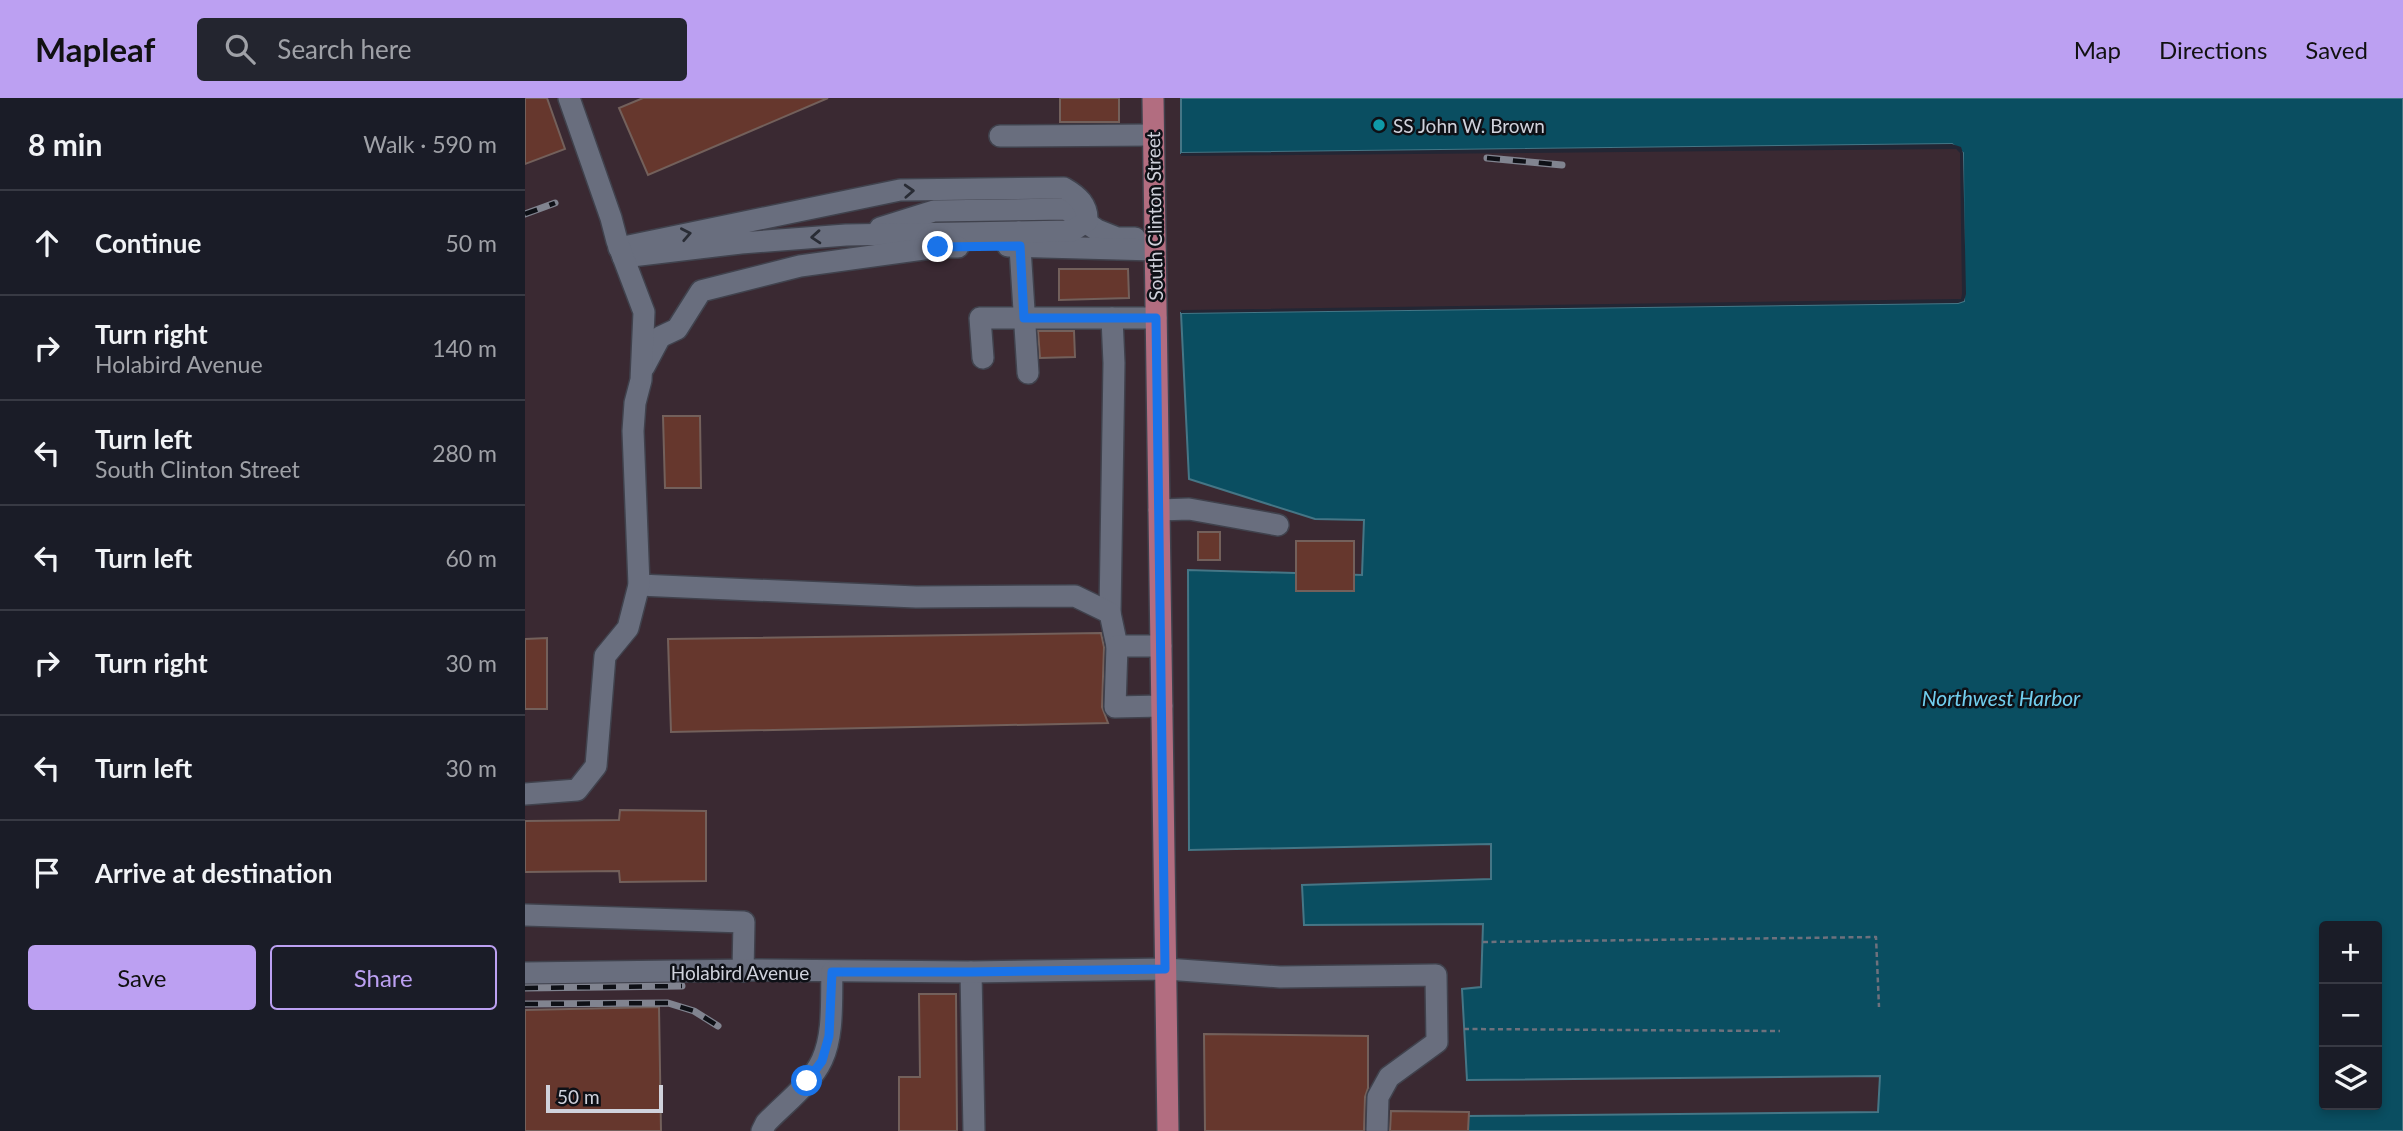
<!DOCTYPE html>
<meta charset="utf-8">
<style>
body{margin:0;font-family:Lato,sans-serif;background:#23252f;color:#f1f3f6}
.controls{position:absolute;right:21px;bottom:21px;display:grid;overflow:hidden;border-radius:7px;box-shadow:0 4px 10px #0003}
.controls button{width:63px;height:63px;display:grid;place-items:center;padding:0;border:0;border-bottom:2px solid #383a44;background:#1a1c27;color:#f1f3f6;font:35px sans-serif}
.scale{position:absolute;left:21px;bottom:18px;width:117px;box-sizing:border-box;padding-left:7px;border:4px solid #d0d2dc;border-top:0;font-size:19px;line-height:24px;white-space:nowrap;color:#d0d2dc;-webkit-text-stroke:5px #0e1016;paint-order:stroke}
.stop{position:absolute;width:21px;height:21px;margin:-16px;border:5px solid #1a73e8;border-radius:50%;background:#fff}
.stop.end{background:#1a73e8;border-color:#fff;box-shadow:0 2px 7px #0008}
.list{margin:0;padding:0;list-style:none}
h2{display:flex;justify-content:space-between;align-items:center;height:91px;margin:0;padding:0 28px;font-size:30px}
h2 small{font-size:23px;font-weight:400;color:#9fa1a7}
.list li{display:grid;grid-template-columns:46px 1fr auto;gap:21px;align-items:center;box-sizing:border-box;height:105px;padding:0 28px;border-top:2px solid #383a44}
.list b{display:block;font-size:26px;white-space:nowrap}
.list p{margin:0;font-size:23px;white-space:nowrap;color:#9fa1a7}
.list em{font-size:23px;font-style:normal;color:#9fa1a7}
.actions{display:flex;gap:14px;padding:21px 28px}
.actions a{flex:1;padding:16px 0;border:2px solid #bca0f2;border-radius:7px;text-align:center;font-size:24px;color:#bca0f2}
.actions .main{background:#bca0f2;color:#111}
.icon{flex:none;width:38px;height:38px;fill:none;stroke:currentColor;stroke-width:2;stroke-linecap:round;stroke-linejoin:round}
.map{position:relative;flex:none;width:1878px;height:1033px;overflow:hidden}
header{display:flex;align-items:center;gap:42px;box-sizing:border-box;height:98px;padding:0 35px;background:#bca0f2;color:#111}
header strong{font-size:33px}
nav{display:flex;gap:38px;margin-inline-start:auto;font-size:24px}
.search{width:490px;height:63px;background:#23252f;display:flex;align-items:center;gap:18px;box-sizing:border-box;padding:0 24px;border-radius:7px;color:#9fa1a7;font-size:26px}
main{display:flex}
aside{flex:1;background:#1a1c27}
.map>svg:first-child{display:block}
.industrial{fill:#3a2932}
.water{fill:#0a4e61;stroke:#457686;stroke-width:2;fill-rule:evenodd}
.pier{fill:#232634}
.building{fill:#66372d;stroke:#73605b;stroke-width:2}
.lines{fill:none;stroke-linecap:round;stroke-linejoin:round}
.minor-casing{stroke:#40424d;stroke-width:24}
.major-casing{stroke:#40424d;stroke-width:24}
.path{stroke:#6e717d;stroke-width:2.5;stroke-dasharray:5 3.5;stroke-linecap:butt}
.minor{stroke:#696e7e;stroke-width:21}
.major{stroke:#b26d80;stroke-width:21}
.rail-casing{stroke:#818490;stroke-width:7}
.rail{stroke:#0e1016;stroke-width:4.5;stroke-dasharray:13;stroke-linecap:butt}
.oneway{stroke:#292c35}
.route{stroke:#1a73e8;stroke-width:9}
.culture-dot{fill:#0f9aa8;stroke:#0e1016;stroke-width:2.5}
.labels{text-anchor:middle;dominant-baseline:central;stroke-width:5;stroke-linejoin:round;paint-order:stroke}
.poi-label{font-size:19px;fill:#d0d2dc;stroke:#0e1016;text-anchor:start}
.street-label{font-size:19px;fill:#d0d2dc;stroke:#0e1016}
.water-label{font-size:21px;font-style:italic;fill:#71ceee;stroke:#0e1016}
</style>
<header>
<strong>Mapleaf</strong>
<div class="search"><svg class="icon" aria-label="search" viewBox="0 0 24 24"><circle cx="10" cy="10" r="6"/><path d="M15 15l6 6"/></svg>Search here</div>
<nav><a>Map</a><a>Directions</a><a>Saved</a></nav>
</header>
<main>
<aside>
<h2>8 min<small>Walk · 590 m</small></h2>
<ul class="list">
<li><svg class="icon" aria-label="ahead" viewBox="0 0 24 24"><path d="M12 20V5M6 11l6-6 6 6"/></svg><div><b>Continue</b></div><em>50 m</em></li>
<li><svg class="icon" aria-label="right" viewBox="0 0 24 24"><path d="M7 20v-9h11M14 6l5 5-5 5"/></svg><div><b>Turn right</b><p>Holabird Avenue</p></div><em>140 m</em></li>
<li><svg class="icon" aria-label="left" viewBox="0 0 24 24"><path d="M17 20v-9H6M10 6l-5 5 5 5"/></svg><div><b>Turn left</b><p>South Clinton Street</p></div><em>280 m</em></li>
<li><svg class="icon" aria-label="left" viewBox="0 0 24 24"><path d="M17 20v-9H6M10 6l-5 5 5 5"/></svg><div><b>Turn left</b></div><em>60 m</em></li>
<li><svg class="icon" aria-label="right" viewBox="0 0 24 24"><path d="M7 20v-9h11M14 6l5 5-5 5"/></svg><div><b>Turn right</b></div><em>30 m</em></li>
<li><svg class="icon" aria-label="left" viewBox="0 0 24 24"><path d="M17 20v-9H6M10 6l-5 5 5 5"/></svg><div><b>Turn left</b></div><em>30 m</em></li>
<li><svg class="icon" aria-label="arrive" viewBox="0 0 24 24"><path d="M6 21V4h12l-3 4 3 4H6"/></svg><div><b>Arrive at destination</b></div></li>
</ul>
<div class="actions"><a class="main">Save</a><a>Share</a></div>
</aside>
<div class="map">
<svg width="1878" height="1033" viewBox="0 0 1878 1033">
<rect width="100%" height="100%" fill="#232634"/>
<polygon class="industrial" points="0,0 656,0 656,54 1436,49 1439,203 790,421 839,422 837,477 664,752 966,746 966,781 777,788 779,827 958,826 956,889 937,891 942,982 1355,977 1354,1014 943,1018 941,1033 0,1033"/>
<path class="water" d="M656,0H1878V1033H941L943,1018L1353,1014L1355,978L942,982L937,891L956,889L958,826L779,827L777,787L966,781V746L664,752L663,472L837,477L839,422L790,421L664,381L656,215L1433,205L1439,203L1438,55L1427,46L656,55ZM1799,828H1852V1007H1799Z"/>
<polygon class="pier" points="1427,46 1436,49 1438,55 1441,196 1439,203 1433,205 656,215 656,212 1433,201 1436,201 1437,196 1435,55 1431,51 656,58 656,55"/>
<g class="building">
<polygon points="0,0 22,0 40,51 0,66"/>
<polygon points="118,0 303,0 123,77 94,10"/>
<rect x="535" y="0" width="59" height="24"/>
<polygon points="534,171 603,171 604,200 534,202"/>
<polygon points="513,233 549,233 550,259 515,260"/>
<polygon points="138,318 175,318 176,390 140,390"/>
<rect x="673" y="434" width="22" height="28"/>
<rect x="771" y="443" width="58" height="50"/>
<polygon points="576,535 579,549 577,609 583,625 146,634 143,541"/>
<polygon points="22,540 22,611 0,611 0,541"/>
<polygon points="95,712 181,713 181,783 95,784 94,773 0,774 0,723 94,722"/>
<polygon points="394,896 431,896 432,1033 374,1033 374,979 395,979"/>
<polygon points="134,909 136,1033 0,1033 0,912"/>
<polygon points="679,936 843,938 843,990 840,999 839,1033 680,1033"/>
<polygon points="866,1013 944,1014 943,1033 865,1033"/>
</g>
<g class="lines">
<g class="minor-casing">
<g id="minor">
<polyline points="475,38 628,37"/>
<polyline points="355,130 409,113 541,111 572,132 592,140 610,140"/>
<polyline points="494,134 503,275"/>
<polyline points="483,148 630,152"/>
<path d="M94,150L375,92L539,90C553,98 563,107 562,123L547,133L321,137L216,145L98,159"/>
<polyline points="587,220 631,220"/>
<polyline points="458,260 455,220 587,220 589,265 585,515"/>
<polyline points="119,269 135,239 152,231 176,193 275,168 413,149 433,149"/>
<polyline points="634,412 664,411 753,427"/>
<polyline points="114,487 391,499 550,498 585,515 592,548"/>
<polyline points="636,548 592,548 590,609 637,608"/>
<polyline points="0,696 52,692 71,668 80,558 103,530 114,487 108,333 110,305 116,282 119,214 92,143 86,120 44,0"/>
<polyline points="0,817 219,824 218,873"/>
<polyline points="446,874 449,1033"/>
<polyline points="0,875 227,872 446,874 641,871 755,879 911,877 912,944 864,979 853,999 852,1033"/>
<path d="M237,1033L241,1025C259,1006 286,986 297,962C309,936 306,902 307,874"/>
</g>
</g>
<g class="major-casing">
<polyline id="major" points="628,0 643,1033"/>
</g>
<g class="path">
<polyline points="958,844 1351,839 1354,909"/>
<polyline points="939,931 1255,933"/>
</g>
<use href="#minor" class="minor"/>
<use href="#major" class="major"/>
<g class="rail-casing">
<g id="rail">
<polyline points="962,60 1037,67"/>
<polyline points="0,116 30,105"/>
<polyline points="0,890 157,888"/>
<polyline points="0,906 143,905 169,913 193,928"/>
</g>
</g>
<use href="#rail" class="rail"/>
</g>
<defs><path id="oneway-chevron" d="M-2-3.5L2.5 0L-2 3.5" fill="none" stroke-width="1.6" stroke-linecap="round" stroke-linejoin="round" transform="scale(1.75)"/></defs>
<g class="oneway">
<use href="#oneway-chevron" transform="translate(384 93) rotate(-3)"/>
<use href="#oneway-chevron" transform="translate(161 136) rotate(-11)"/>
<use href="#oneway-chevron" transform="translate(291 139) rotate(176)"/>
</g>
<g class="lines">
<polyline class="route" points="282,983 297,963 304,938 307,874 446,874 640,871 631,220 499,220 495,148 413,149"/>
</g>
<circle class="culture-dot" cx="854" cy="27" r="7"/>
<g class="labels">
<g class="poi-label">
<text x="868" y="27">SS John W. Brown</text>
</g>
<g class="street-label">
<text transform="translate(629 118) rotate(-91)">South Clinton Street</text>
<text x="215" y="874">Holabird Avenue</text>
</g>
<g class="water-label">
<text x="1476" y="599">Northwest Harbor</text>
</g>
</g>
</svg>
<div class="controls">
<button>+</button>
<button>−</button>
<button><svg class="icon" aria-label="layers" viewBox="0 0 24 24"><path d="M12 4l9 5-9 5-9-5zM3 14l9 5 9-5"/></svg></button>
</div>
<div class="scale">50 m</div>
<div class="stop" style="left:282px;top:983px"></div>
<div class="stop end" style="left:413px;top:149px"></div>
</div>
</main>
